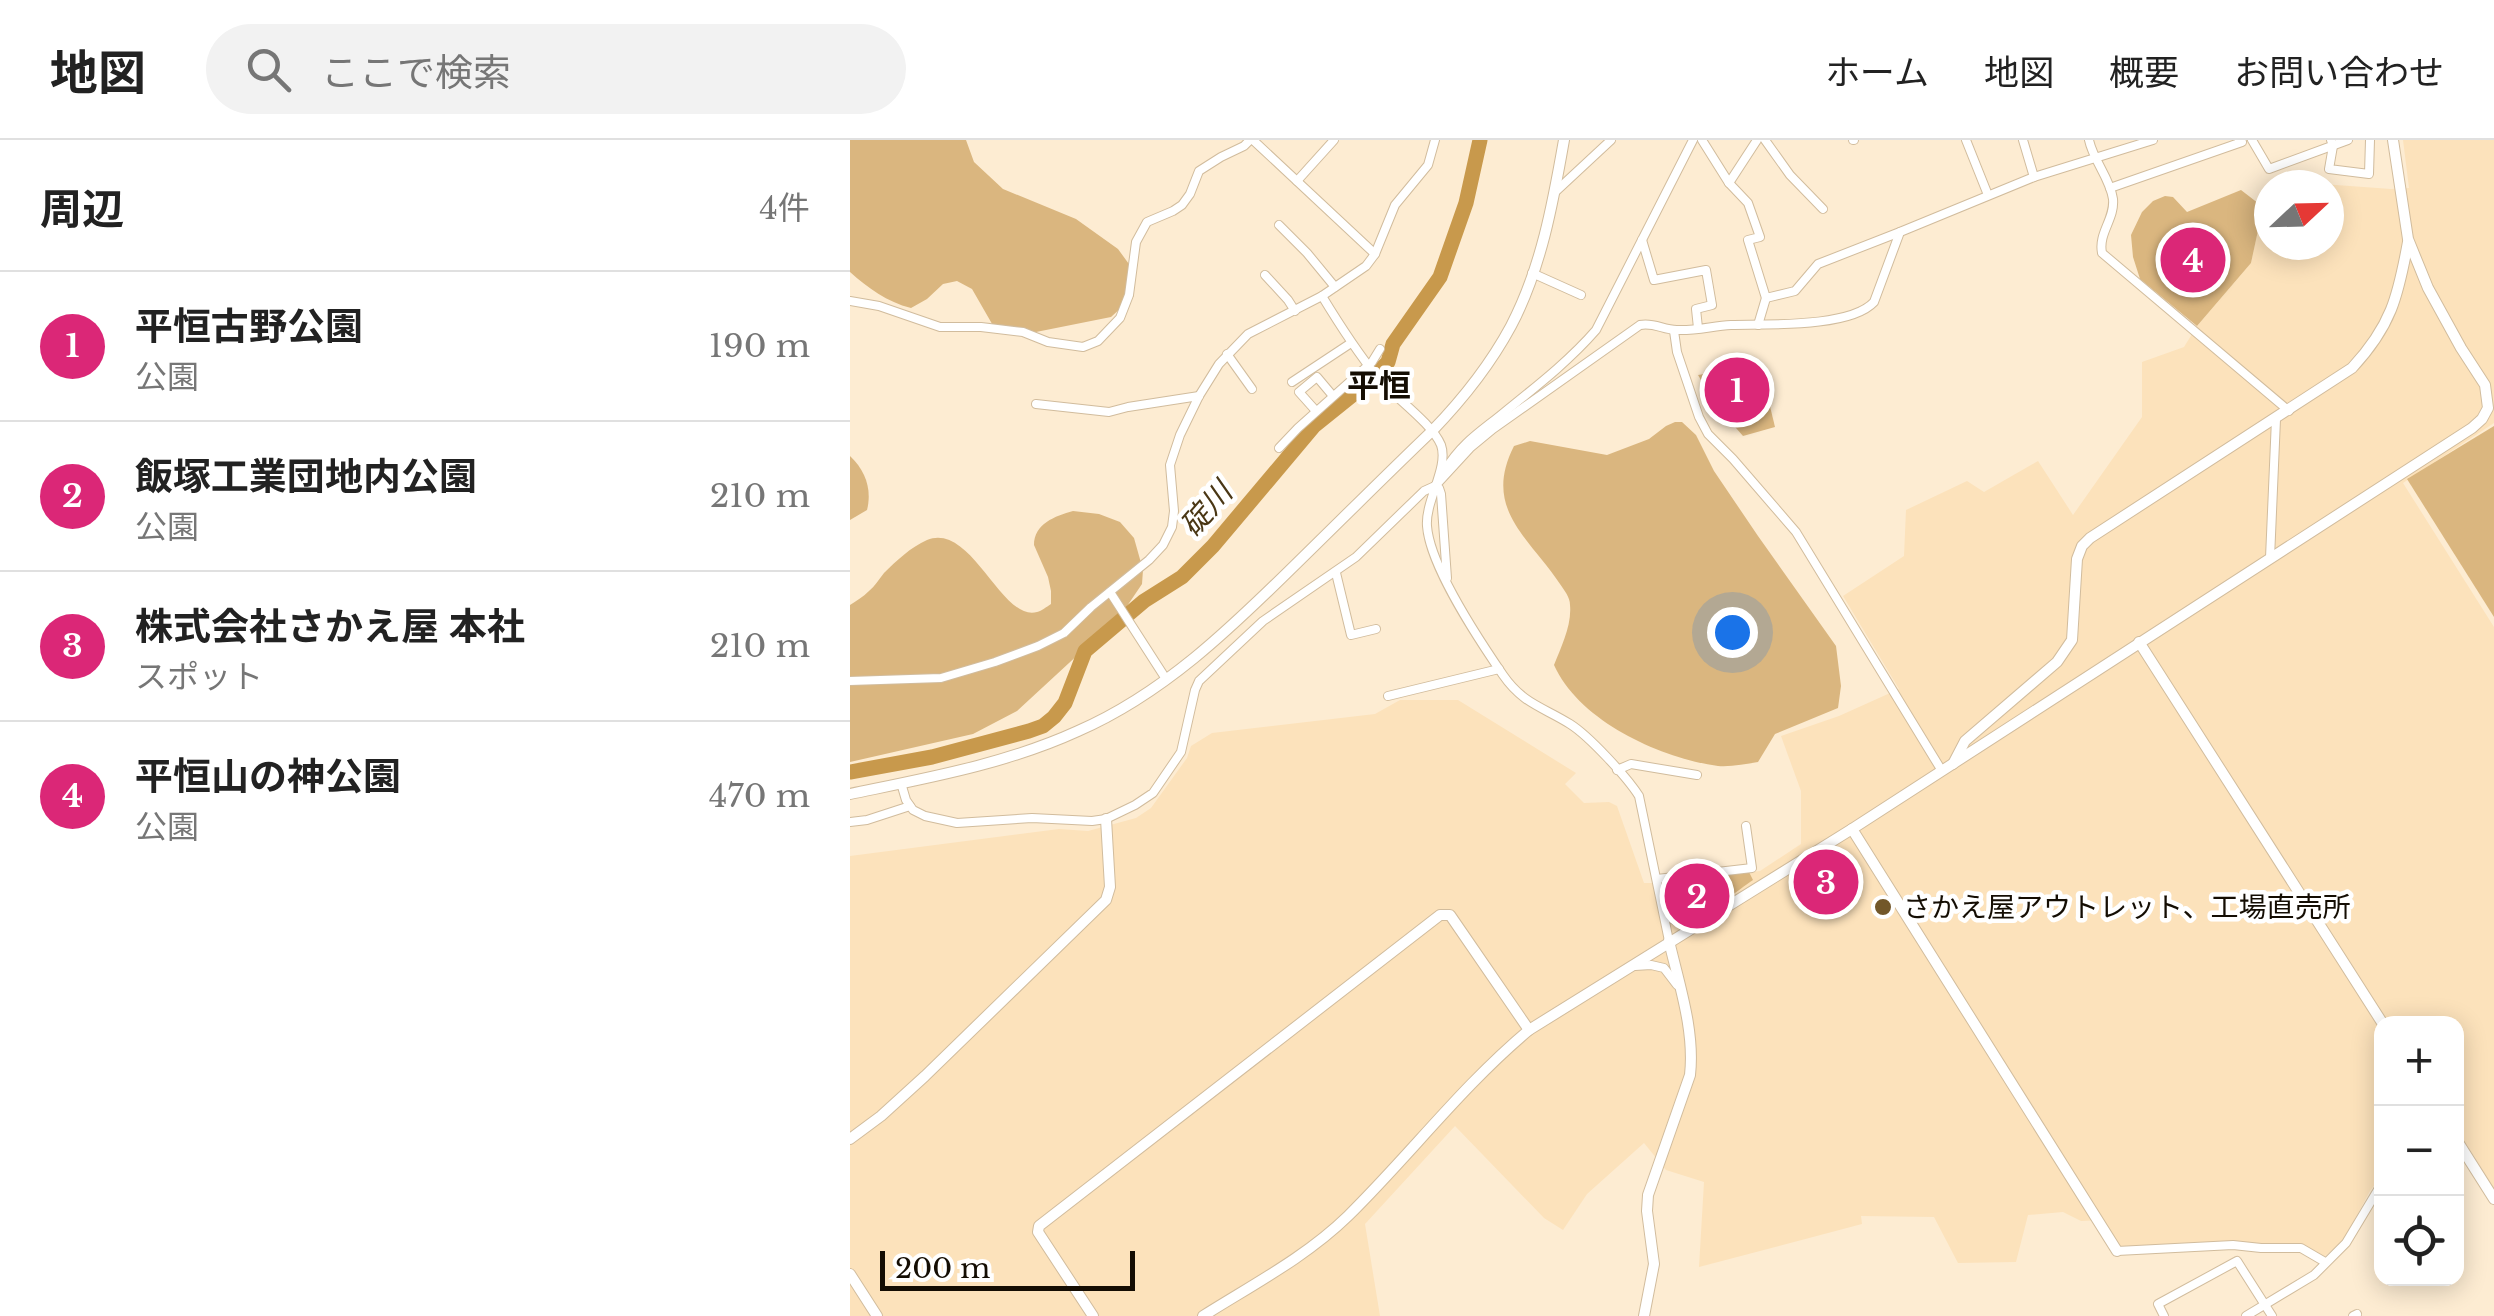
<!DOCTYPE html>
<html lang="ja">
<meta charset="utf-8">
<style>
body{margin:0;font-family:"Libre Baskerville","Noto Sans JP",serif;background:#f2f2f2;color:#222}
.controls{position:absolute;right:30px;bottom:30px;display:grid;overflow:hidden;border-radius:20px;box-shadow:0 5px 25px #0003}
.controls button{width:90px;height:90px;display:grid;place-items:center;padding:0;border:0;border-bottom:2px solid #e0e0e0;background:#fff;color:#222;font:50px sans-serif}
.compass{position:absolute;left:1404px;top:30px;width:90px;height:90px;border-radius:50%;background:#fff;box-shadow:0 5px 25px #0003;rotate:68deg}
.scale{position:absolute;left:30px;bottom:25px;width:255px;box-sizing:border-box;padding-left:10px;border:5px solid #140d03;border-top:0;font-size:28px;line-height:35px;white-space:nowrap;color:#140d03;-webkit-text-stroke:8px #fff;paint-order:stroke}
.you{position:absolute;left:882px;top:492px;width:35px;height:35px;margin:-25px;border:8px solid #fff;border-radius:50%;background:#1a73e8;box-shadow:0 0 0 15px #1a73e833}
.badge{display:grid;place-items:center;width:65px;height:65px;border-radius:50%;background:#db2777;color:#fff;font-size:32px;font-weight:700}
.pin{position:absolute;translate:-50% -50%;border:5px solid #fff;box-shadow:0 2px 10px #0006}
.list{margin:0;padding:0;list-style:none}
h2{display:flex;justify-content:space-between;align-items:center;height:130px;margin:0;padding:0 40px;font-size:42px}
h2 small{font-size:32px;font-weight:400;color:#767676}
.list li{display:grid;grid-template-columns:65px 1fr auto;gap:30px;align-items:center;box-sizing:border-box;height:150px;padding:0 40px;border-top:2px solid #e0e0e0}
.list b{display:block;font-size:38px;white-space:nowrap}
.list p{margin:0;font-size:32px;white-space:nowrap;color:#767676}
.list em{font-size:32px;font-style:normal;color:#767676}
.icon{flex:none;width:55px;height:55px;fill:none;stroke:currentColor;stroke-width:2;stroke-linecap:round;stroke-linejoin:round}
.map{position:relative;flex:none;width:1644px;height:1176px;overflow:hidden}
header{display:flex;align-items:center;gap:60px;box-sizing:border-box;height:140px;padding:0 50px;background:#fff;border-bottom:2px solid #e0e0e0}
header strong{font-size:48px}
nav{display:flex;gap:55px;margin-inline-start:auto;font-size:35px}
.search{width:700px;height:90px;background:#f2f2f2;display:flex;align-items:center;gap:25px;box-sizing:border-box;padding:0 35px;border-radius:55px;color:#767676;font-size:38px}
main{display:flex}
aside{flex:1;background:#fff}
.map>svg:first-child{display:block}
.built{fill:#fce2bb}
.green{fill:#dab67f}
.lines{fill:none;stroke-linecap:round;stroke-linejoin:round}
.river{stroke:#c8994c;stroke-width:15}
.street-casing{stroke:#d1bc9d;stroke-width:10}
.secondary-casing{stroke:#d1bc9d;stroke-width:12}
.street{stroke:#fff;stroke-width:8}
.secondary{stroke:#fff;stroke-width:10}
.poi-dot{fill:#725729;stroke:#fff;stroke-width:4}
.labels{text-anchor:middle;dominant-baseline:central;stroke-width:9;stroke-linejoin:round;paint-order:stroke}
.poi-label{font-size:28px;fill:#140d03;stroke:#fff;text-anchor:start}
.water-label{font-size:30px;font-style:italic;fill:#4a3715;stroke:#fff}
.quarter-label{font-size:32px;font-weight:bold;fill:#140d03;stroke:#fff}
</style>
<header>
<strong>地図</strong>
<div class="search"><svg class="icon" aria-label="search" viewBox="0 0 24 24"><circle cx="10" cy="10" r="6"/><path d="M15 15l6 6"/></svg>ここで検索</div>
<nav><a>ホーム</a><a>地図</a><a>概要</a><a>お問い合わせ</a></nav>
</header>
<main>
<aside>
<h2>周辺<small>4件</small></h2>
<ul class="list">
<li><span class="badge">1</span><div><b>平恒古野公園</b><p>公園</p></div><em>190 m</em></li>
<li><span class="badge">2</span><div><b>飯塚工業団地内公園</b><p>公園</p></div><em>210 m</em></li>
<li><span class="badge">3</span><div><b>株式会社さかえ屋 本社</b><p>スポット</p></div><em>210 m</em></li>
<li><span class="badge">4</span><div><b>平恒山の神公園</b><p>公園</p></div><em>470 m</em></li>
</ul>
</aside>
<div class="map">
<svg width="1644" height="1176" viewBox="0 0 1644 1176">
<rect width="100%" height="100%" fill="#fdecd2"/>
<polygon class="built" points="1553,0 1644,0 1644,283 1553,343 1644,487 1644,1049 1617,1005 1607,1008 1606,884 1532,884 1531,1036 1520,1051 1493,1101 1474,1117 1456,1106 1336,1103 1270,1108 1253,1080 1231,1081 1213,1072 1178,1075 1166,1122 1108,1123 1084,1077 1011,1076 1012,1084 849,1127 854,1042 816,1030 794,1003 737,1054 713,1090 694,1078 605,986 515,1084 530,1176 0,1176 0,716 209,689 238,691 286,678 301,668 337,618 341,606 362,593 525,574 550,560 608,560 726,633 715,644 734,663 759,662 767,666 794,743 813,743 910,731 951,704 951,651 931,596 989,576 1049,549 993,456 1054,416 1056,370 1117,341 1134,352 1188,321 1223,375 1292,277 1292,222 1334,207 1347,186 1401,123 1416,52 1419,51 1419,105 1479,105 1479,45 1435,45 1445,42 1541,49 1559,48"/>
<g class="green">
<path d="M0,0H116L124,22L153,49L226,79L268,109L284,131V156L261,177L176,194L145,189L122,149L107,141L93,144L77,159L61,168C37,162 18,148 0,132Z"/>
<polygon points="1391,50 1413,67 1401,123 1347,186 1290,139 1283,117 1281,95 1292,72 1303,61 1315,56 1323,57 1337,72"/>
<polygon points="910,225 925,287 893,296 866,265 848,235"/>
<path d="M825,282H832L846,295L864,331L908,396L986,506L991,546L988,568L925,594L908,622C895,624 881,627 868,626C810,618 729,581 704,525C711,507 722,485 720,465C720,457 714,450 710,444C679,397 632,369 664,306L680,301L757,315L799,299L816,286Z"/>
<polygon points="1644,286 1644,477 1557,339"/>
<path d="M0,316C16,331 22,350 17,370L0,380Z"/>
<path d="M223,371L249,374L270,382L284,398L293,430L292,444L271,475L167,571L123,594L0,622V465C6,461 13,457 19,451C25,446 29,439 34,433C46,421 61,407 77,400C122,382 151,482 187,472C192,471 196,467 201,464V451L198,437L184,405C184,384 205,376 223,371Z"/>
<path d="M899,732L903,740C888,750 840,790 823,774C816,768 815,752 813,743Z"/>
</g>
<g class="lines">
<polyline class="river" points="0,632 82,617 179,591 193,586 204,577 215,563 235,511 294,461 332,437 363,406 464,286 515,245 538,222 543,204 590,137 616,63 630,0"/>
<g class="street-casing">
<g id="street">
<polyline points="403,0 525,114"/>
<polyline points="852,0 879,43 907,0"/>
<polyline points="915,0 940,35 973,69"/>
<polyline points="1003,0 1004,0"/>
<polyline points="1116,0 1138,55"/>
<polyline points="1173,0 1184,37"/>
<path d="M1239,0C1243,20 1260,38 1263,59C1265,79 1248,93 1252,113L1439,271"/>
<polyline points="1402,0 1419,29 1498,0"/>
<polyline points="1481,0 1483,6 1479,29 1519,34 1520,0"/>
<polyline points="447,41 484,0"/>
<polyline points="879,43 898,63 910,97 898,100 916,158 945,151 968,124 1050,92"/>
<polyline points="1260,48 1392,2 1389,0"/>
<polyline points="704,53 761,0"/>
<polyline points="429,85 457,113 485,147"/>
<polyline points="792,100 804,140 856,130 862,165 846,169 848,188"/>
<polyline points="682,133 731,155"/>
<polyline points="415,135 438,160 445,171"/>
<path d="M472,156C489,184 507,212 528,238C544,257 582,283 591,305C599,327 575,361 577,386C580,427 629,500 653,535C673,564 693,567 720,584C739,596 777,637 789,656L819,801"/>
<polyline points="0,161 29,166 90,187 131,187 173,192 198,202 233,207 248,201 270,178 279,155 286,102 297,82 323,71 332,65 340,54 349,31 371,17 394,6 400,0"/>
<polyline points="908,185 916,158"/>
<polyline points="824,191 827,212 849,277 858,294 883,319 946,392 1092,631"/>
<polyline points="377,214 402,249"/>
<polyline points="442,242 501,203"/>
<polyline points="186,264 259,272 278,267 349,256"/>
<polyline points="466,271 449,252 467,237 483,256"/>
<polyline points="429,308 448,288 522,222 530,209"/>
<path d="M595,330C613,301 632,291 657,270C688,245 720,220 746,190L843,0"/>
<polyline points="585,346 589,348 591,354 597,438"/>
<polyline points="1420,418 1426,279"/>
<polyline points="486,433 501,495 526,489"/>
<polyline points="260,452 316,539"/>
<polyline points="0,541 91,538 145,522 188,506 214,493 241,467 299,420 313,405 322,387 324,371 320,325 330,295 349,256 369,224 398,194 472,156 516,126 525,114 545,65 578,25 585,0"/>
<polyline points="538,556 649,529"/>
<polyline points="767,630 781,624 847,635"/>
<path d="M51,643L56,660L63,670L75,676L107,683L182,678L242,681L256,679L285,665L303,653L331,612L345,550L349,541L413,481L506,417L574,351L585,346L620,308L643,289L790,185C804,182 813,190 827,190C845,191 863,186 881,185C915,184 1000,188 1024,162L1050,92L1184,37L1303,0"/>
<polyline points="0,682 17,680 60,666"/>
<polyline points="807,739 902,728 896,686"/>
<path d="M815,772C824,785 838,784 852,781"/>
<polyline points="785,826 801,825 814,828 827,845"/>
<polyline points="1267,1111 1383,1105 1411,1108 1451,1108 1475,1122"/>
<polyline points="1314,1176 1308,1164 1387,1121 1422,1176"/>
<polyline points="1396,1176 1464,1135 1496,1103 1532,1043"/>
<polyline points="1503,1176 1507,1174"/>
</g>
</g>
<g class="secondary-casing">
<g id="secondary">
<polyline points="1289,502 1533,884"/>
<path d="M1103,624L1115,601L1207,522L1222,500L1227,419L1232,406L1240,398L1502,228C1541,186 1548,157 1558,102"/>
<path d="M0,654C77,638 156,624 228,591C313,554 380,489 445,425C491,380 536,335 582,291C613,259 640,225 661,186C691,129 703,63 714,0"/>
<polyline points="1002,689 1267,1111"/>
<polyline points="0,999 31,976 75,936 256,760 260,747 256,679"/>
<polyline points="1606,999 1644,1059"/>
<polyline points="0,1134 27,1176"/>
<polyline points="243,1176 188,1092 189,1086 590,775 600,775 679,890"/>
<path d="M353,1176C402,1145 456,1117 498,1076C560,1015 612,946 679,890L1002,689L1622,288L1632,279L1638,268L1635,245L1611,208L1578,148L1558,99L1543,0"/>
<path d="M794,1176L804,1124L797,1071L798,1055L840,935C845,891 829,844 819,801"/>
</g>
</g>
<use href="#street" class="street"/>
<use href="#secondary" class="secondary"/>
</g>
<circle class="poi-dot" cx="1033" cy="767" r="10"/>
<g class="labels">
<g class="poi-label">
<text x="1053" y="767">さかえ屋アウトレット、工場直売所</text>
</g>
<g class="water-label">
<text transform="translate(356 369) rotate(-49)">碇川</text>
</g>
<g class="quarter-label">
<text x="529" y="246">平恒</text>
</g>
</g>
</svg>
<div class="controls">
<button>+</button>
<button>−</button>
<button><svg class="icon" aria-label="locate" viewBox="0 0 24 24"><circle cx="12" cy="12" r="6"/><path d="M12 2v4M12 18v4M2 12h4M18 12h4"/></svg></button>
</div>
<svg class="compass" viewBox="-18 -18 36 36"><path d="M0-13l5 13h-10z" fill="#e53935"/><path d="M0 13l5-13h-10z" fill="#767676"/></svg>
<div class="scale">200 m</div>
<div class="you"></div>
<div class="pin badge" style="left:887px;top:250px">1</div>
<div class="pin badge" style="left:847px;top:756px">2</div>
<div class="pin badge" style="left:976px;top:742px">3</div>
<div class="pin badge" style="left:1343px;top:120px">4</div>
</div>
</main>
